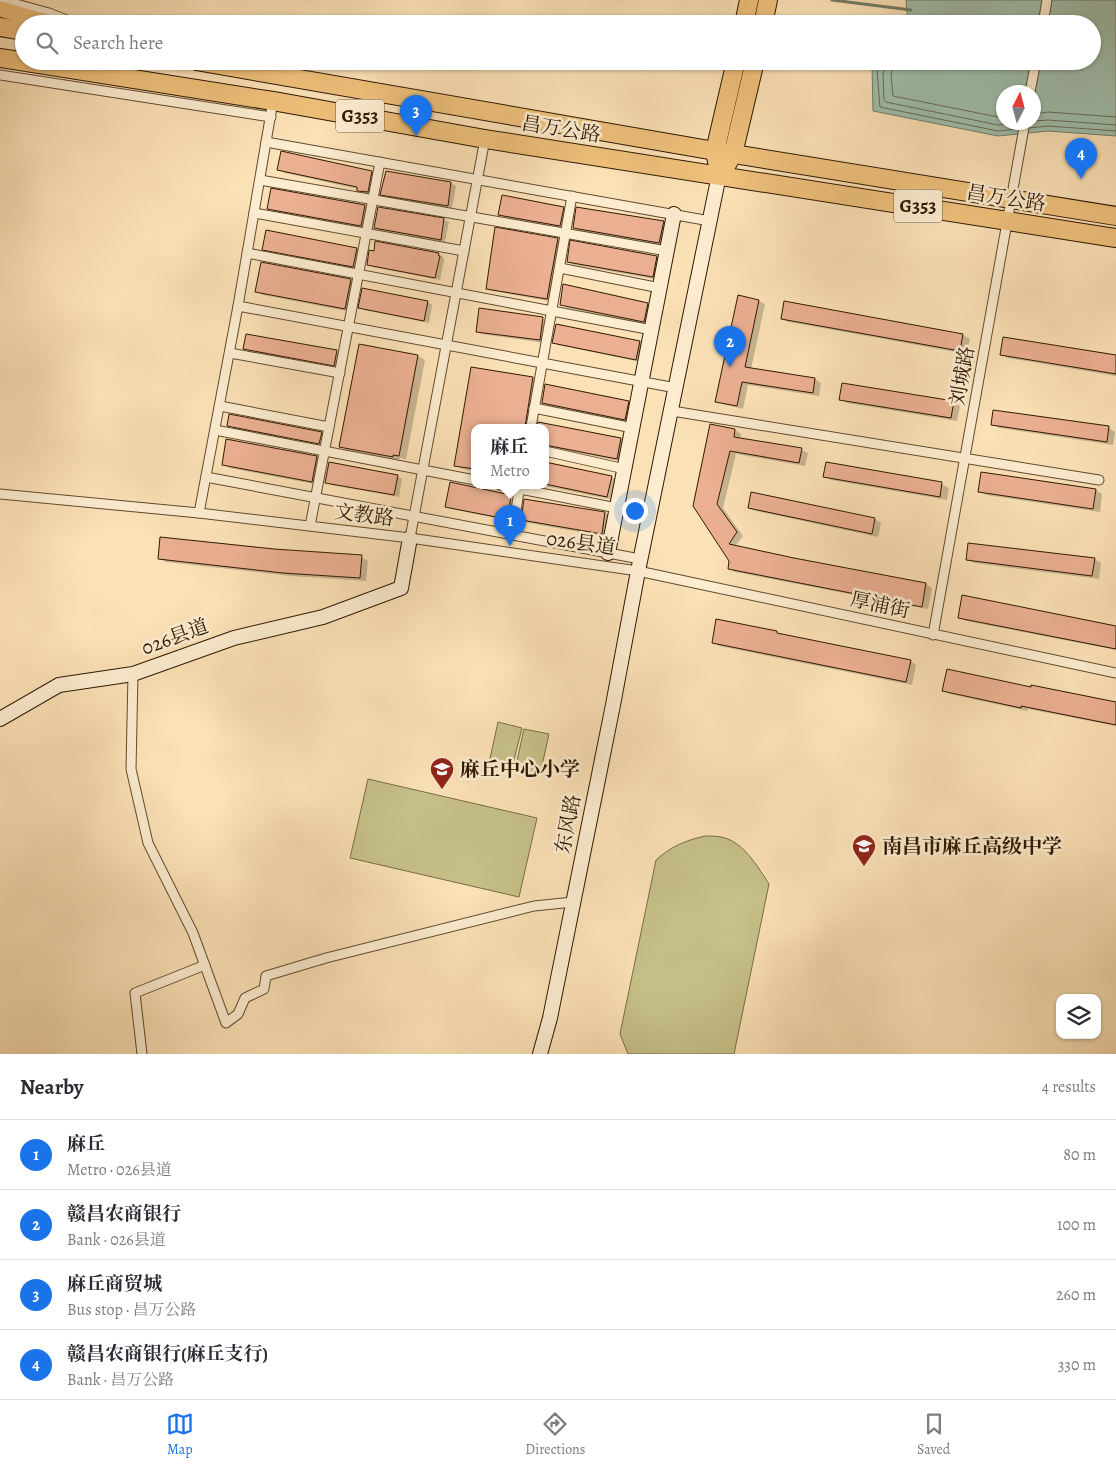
<!DOCTYPE html>
<meta charset="utf-8">
<style>
body{margin:0;font-family:Alegreya,"Noto Serif SC",serif;background:#f7f7f7;color:#2b2b33}
.controls{position:absolute;right:15px;bottom:15px;display:grid;overflow:hidden;border-radius:10px;box-shadow:0 1px 4px #0004}
.controls button{width:45px;height:45px;display:grid;place-items:center;padding:0;border:0;border-bottom:1px solid #e1e1e2;background:#fff;color:#2b2b33;font:25px sans-serif}
.compass{position:absolute;left:996px;top:85px;width:45px;height:45px;border-radius:50%;background:#fff;box-shadow:0 1px 4px #0004;rotate:6deg}
.you{position:absolute;left:634px;top:510px;width:18px;height:18px;margin:-12px;border:4px solid #fff;border-radius:50%;background:#1a73e8;box-shadow:0 0 0 8px #1a73e833}
.badge{display:grid;place-items:center;width:32px;height:32px;border-radius:50%;background:#1a73e8;color:#fff;font-size:16px;font-weight:700}
.pin{position:absolute;translate:-50% -41px;filter:drop-shadow(0 1px 2px #0008)}
.pin::after{content:'';position:absolute;top:26px;width:18px;height:15px;background:inherit;clip-path:polygon(0 0,100% 0,50% 100%)}
.popup{position:absolute;left:471px;top:424px;width:78px;height:65px;box-sizing:border-box;display:grid;place-content:center;border-radius:10px;background:#fff;filter:drop-shadow(0 1px 4px #0005);font-size:16px;white-space:nowrap;color:#7c7c81}
.popup b{font-size:19px;color:#2b2b33}
.popup::after{content:'';position:absolute;left:50%;top:100%;margin-left:-10px;border:10px solid transparent;border-top-color:#fff}
.list{margin:0;padding:0;list-style:none}
h2{display:flex;justify-content:space-between;align-items:center;height:65px;margin:0;padding:0 20px;font-size:21px}
h2 small{font-size:16px;font-weight:400;color:#7c7c81}
.list li{display:grid;grid-template-columns:32px 1fr auto;gap:15px;align-items:center;box-sizing:border-box;height:70px;padding:0 20px;border-top:1px solid #e1e1e2}
.list b{display:block;font-size:19px;white-space:nowrap}
.list p{margin:0;font-size:16px;white-space:nowrap;color:#7c7c81}
.list em{font-size:16px;font-style:normal;color:#7c7c81}
.icon{flex:none;width:28px;height:28px;fill:none;stroke:currentColor;stroke-width:2;stroke-linecap:round;stroke-linejoin:round}
.map{position:relative;flex:none;width:1116px;height:1054px;overflow:hidden}
.search{position:absolute;background:#fff;box-shadow:0 1px 4px #0004;left:15px;right:15px;top:15px;height:55px;display:flex;align-items:center;gap:12px;box-sizing:border-box;padding:0 18px;border-radius:28px;color:#7c7c81;font-size:19px}
.sheet{height:345px;background:#fff}
nav{display:flex;justify-content:space-around;align-items:center;box-sizing:border-box;height:70px;border-top:1px solid #e1e1e2;background:#fff;font-size:14px;color:#7c7c81}
nav a{display:grid;justify-items:center;gap:2px}
nav .on{color:#1a73e8}
.map>svg:first-child{display:block}
.green{fill:#c6c189;stroke:#7a6c44}
.water{fill:#9fbeac;stroke:#727c67;fill-rule:evenodd}
.shadow{fill:#0003}
.lines{fill:none;stroke-linecap:round;stroke-linejoin:round}
.shore{stroke:#676b56;stroke-width:1}
.stream{stroke:#727c67;stroke-width:3}
.building{fill:#ebb092;stroke:#2f1800}
.street-casing{stroke:#624a2e;stroke-width:11}
.secondary-casing{stroke:#2f1800;stroke-width:16}
.primary-casing{stroke:#2f1800;stroke-width:18}
.highway-casing{stroke:#2f1800;stroke-width:20}
.street{stroke:#fcecd0;stroke-width:9}
.secondary{stroke:#fcecd0;stroke-width:14}
.primary{stroke:#eec07b;stroke-width:15}
.highway{stroke:#eec07b;stroke-width:18}
.labels{text-anchor:middle;dominant-baseline:central;stroke-width:5;stroke-linejoin:round;paint-order:stroke}
.shield{fill:#fcecd0;stroke:#6c583e;stroke-width:1}
.shield-label{font-size:19px;font-weight:bold;fill:#2f1800}
.street-label{font-size:20px;fill:#2f1800;stroke:#fcecd0}
.poi-label{font-size:20px;font-weight:bold;fill:#2f1800;stroke:#fcecd0;text-anchor:start}
</style>
<div class="map">
<svg width="1116" height="1054" viewBox="0 0 1116 1054">
<rect width="100%" height="100%" fill="#fbe1b6"/>
<filter id="stains"><feTurbulence type="fractalNoise" baseFrequency=".004" numOctaves="4"/><feColorMatrix values="0 0 0 0 .2 0 0 0 0 .09 0 0 0 0 .02 0 0 0 .5 -.17"/></filter>
<radialGradient id="worn" r=".72"><stop offset=".6" stop-color="#630" stop-opacity="0"/><stop offset="1" stop-color="#630" stop-opacity=".3"/></radialGradient>
<g class="green">
<polygon points="498,722 522,728 512,768 489,763"/>
<polygon points="524,729 549,734 540,775 515,770"/>
<polygon points="368,779 537,818 519,897 350,858"/>
<path d="M705,836C710,836 716,836 721,837C743,841 758,867 769,884L734,1054H628L620,1034L656,860C672,846 684,841 705,836Z"/>
</g>
<path class="water" d="M906,0H1116V136L1048,131L998,136L873,111L872,66L879,61H1092V24H908ZM1004,92H1034V122H1004Z"/>
<g class="shadow">
<polygon points="278,169 372,172 378,176 374,195 365,194 358,189 285,173"/>
<polygon points="386,173 451,183 456,186 452,208 386,197 382,194"/>
<polygon points="272,190 365,206 372,210 368,229 275,212 268,208"/>
<polygon points="563,208 568,210 565,228 504,217 500,215"/>
<polygon points="444,220 449,222 445,242 380,230 375,228"/>
<polygon points="663,222 670,226 666,246 581,231 574,228"/>
<polygon points="558,240 563,243 553,302 493,291 488,288"/>
<polygon points="264,249 357,249 363,253 360,270 270,253"/>
<polygon points="438,254 443,257 444,260 440,280 373,267 368,264"/>
<polygon points="657,257 663,261 659,280 575,265 568,262"/>
<polygon points="351,280 357,284 352,312 263,295 257,292"/>
<polygon points="739,297 759,301 765,304 751,369 815,379 821,383 819,396 748,385 743,409 723,404 717,401"/>
<polygon points="427,302 432,305 429,323 364,310 360,307"/>
<polygon points="785,303 963,335 970,339 967,354 789,322 782,319"/>
<polygon points="562,304 647,305 654,308 651,325 568,308"/>
<polygon points="543,319 547,321 544,343 482,334 477,331"/>
<polygon points="557,325 640,343 645,345 641,362 558,345 554,342"/>
<polygon points="360,345 418,356 425,360 406,459 400,458 399,460 347,450 341,446"/>
<polygon points="244,348 336,351 343,355 341,368 251,352"/>
<polygon points="1002,355 1116,356 1116,376 1008,358"/>
<polygon points="472,368 533,378 539,382 532,427 475,427 475,471 462,469 455,465"/>
<polygon points="840,399 953,402 960,406 957,421 847,403"/>
<polygon points="543,402 628,402 635,406 632,423 550,406"/>
<polygon points="539,423 621,439 628,443 624,462 545,446 545,427 538,427"/>
<polygon points="992,424 1109,428 1115,432 1113,445 999,428"/>
<polygon points="228,425 321,433 328,437 326,447 235,429"/>
<polygon points="711,425 735,430 741,434 740,439 802,450 808,453 805,466 736,454 723,508 743,536 735,546 794,560 926,584 932,588 928,609 735,572 729,568 731,561 694,505"/>
<polygon points="317,457 323,461 319,485 230,468 223,464"/>
<polygon points="545,463 611,477 618,481 614,500 539,485 545,485"/>
<polygon points="827,464 942,484 949,488 947,500 831,480 825,476"/>
<polygon points="397,476 402,479 399,497 331,485 326,482"/>
<polygon points="1096,490 1102,494 1100,512 986,495 980,491"/>
<polygon points="511,496 515,499 511,521 451,509 446,506"/>
<polygon points="749,508 875,519 881,523 878,537 756,511"/>
<polygon points="605,513 611,517 608,537 529,523 522,520"/>
<polygon points="274,550 361,557 368,561 366,581 291,576 166,562 159,558"/>
<polygon points="967,559 1094,559 1101,563 1099,579 974,563"/>
<polygon points="959,617 1116,627 1116,650 966,621"/>
<polygon points="776,632 782,636 910,661 916,665 912,685 719,646 713,642"/>
<polygon points="1032,689 1116,704 1116,726 1028,709 1027,711 950,694 944,691"/>
</g>
<g class="lines">
<g class="shore">
<polyline points="881,61 881,65 877,70 880,107 998,131 1018,129"/>
<polyline points="888,61 887,66 883,73 884,100 886,102 998,125 1019,123"/>
<polyline points="895,61 891,75 893,96 998,117 1004,117"/>
<polyline points="1034,114 1048,112 1116,117"/>
<polyline points="1034,121 1048,120 1116,125"/>
<polyline points="1030,128 1048,126 1116,131"/>
</g>
<polyline class="stream" points="832,0 911,10"/>
</g>
<g class="building">
<polygon points="281,151 372,171 368,192 357,191 357,187 277,170"/>
<polygon points="386,171 451,182 448,206 380,195"/>
<polygon points="271,188 365,205 361,226 267,209"/>
<polygon points="502,195 564,207 560,226 498,215"/>
<polygon points="378,207 444,218 441,240 374,228"/>
<polygon points="576,207 664,221 659,243 573,228"/>
<polygon points="495,227 558,238 547,299 486,289"/>
<polygon points="266,230 357,248 353,267 262,250"/>
<polygon points="570,240 657,256 653,277 567,262"/>
<polygon points="375,241 439,253 438,255 440,256 435,278 367,265 369,250 374,251"/>
<polygon points="261,262 351,279 345,309 255,292"/>
<polygon points="563,284 648,303 644,322 560,305"/>
<polygon points="362,288 428,301 424,321 358,308"/>
<polygon points="738,295 759,300 745,367 815,378 813,393 742,382 737,406 715,402"/>
<polygon points="784,301 963,334 960,351 781,319"/>
<polygon points="479,308 543,317 540,340 476,332"/>
<polygon points="556,324 640,341 636,360 552,343"/>
<polygon points="246,334 337,350 334,366 243,349"/>
<polygon points="1003,337 1116,355 1116,374 1000,355"/>
<polygon points="359,344 418,355 399,456 393,455 393,457 339,447"/>
<polygon points="471,367 533,377 525,427 475,427 475,469 454,466"/>
<polygon points="842,383 954,401 951,418 839,400"/>
<polygon points="545,384 629,401 625,420 542,403"/>
<polygon points="993,410 1109,426 1107,442 991,425"/>
<polygon points="229,414 322,432 319,444 227,426"/>
<polygon points="538,422 621,438 617,459 545,445 545,427 537,427"/>
<polygon points="710,424 735,429 734,437 802,448 799,463 730,451 717,504 737,532 729,544 794,558 926,583 922,607 728,569 729,561 693,506"/>
<polygon points="226,439 317,456 312,482 222,465"/>
<polygon points="329,462 398,475 394,495 325,483"/>
<polygon points="545,462 612,476 607,497 545,484"/>
<polygon points="826,462 942,482 940,497 823,477"/>
<polygon points="981,472 1096,489 1093,509 978,492"/>
<polygon points="450,482 511,495 508,518 506,518 506,519 445,507"/>
<polygon points="751,492 875,518 872,534 748,508"/>
<polygon points="524,499 605,512 602,534 521,520"/>
<polygon points="160,537 274,549 362,555 360,578 283,573 158,559"/>
<polygon points="968,543 1095,558 1092,576 966,560"/>
<polygon points="962,595 1116,626 1116,649 958,618"/>
<polygon points="716,619 777,631 777,633 911,660 906,682 712,643"/>
<polygon points="947,669 1031,687 1031,685 1116,702 1116,725 1021,706 1021,708 942,691"/>
</g>
<g class="lines">
<g class="street-casing">
<g id="street">
<polyline points="1,0 49,13 77,24"/>
<polyline points="1043,24 1047,0"/>
<polyline points="0,75 271,117"/>
<polyline points="1030,92 1036,61"/>
<polyline points="266,142 710,221"/>
<polyline points="260,180 667,251"/>
<polyline points="254,213 464,251"/>
<polyline points="247,253 652,330"/>
<polyline points="560,268 660,288"/>
<polyline points="238,306 676,388"/>
<polyline points="230,353 340,373"/>
<polyline points="220,406 329,427"/>
<polyline points="534,408 633,428"/>
<polyline points="672,411 1099,480"/>
<polyline points="531,427 572,196"/>
<polyline points="215,430 475,480"/>
<polyline points="545,451 625,469"/>
<polyline points="206,477 640,559"/>
<polyline points="500,485 617,508"/>
<polyline points="0,494 199,513 410,538 485,139"/>
<polyline points="199,513 238,306 273,101"/>
<polyline points="310,526 380,162"/>
<polyline points="512,535 520,485"/>
<polyline points="410,538 638,571 1116,673"/>
<polyline points="933,635 1025,122"/>
<polyline points="133,674 131,769 148,843 193,933 226,1023 238,1014 245,998 264,989 266,976 326,958 534,906 573,902"/>
<polyline points="142,1054 135,993 205,965"/>
</g>
</g>
<g class="secondary-casing">
<g id="secondary">
<polyline points="608,553 674,214"/>
<polyline points="0,719 59,685 133,674 234,638 323,617 401,588 410,538"/>
<polyline points="540,1054 550,1018 613,705 638,571 719,175"/>
</g>
</g>
<g class="primary-casing">
<polyline id="primary" points="0,9 54,24"/>
</g>
<g class="highway-casing">
<g id="highway">
<polyline points="744,24 749,0"/>
<polyline points="763,24 768,0"/>
<polyline points="0,27 24,31"/>
<polyline points="0,58 273,101 485,139 1116,238"/>
<polyline points="196,61 715,151 1116,216"/>
<polyline points="717,162 715,151 736,61"/>
<polyline points="727,164 733,154 755,61"/>
</g>
</g>
<use href="#street" class="street"/>
<use href="#secondary" class="secondary"/>
<use href="#primary" class="primary"/>
<use href="#highway" class="highway"/>
</g>
<defs>
<g id="school-pin" transform="scale(1.25)"><path d="M0 17L-7.5 6A9.5 9.5 0 1 1 7.5 6Z" fill="#8f2418" stroke="#fcecd0"/><path d="M0-5L7-2L0 1L-7-2ZM-4 1L0 2.5L4 1V4Q0 6-4 4Z" fill="#fff"/></g>
</defs>
<g fill-rule="evenodd">
<use href="#school-pin" x="442" y="769"/>
<use href="#school-pin" x="864" y="846"/>
</g>
<g class="labels">
<g class="shield">
<rect x="336" y="99.5" width="48" height="33" rx="4"/>
<rect x="894" y="189.5" width="48" height="33" rx="4"/>
</g>
<g class="shield-label">
<text x="360" y="116">G353</text>
<text x="918" y="206">G353</text>
</g>
<g class="street-label">
<text transform="translate(561 129) rotate(9)">昌万公路</text>
<text transform="translate(1006 198) rotate(9)">昌万公路</text>
<text transform="translate(962 376) rotate(-80)">刘城路</text>
<text transform="translate(364 515) rotate(7)">文教路</text>
<text transform="translate(581 543) rotate(8)">026县道</text>
<text transform="translate(880 605) rotate(12)">厚浦街</text>
<text transform="translate(175 637) rotate(-20)">026县道</text>
<text transform="translate(568 824) rotate(-79)">东风路</text>
</g>
<g class="poi-label">
<text x="460" y="769">麻丘中心小学</text>
<text x="882" y="846">南昌市麻丘高级中学</text>
</g>
</g>
<rect width="100%" height="100%" filter="url(#stains)"/>
<rect width="100%" height="100%" fill="url(#worn)"/>
</svg>
<div class="controls">
<button><svg class="icon" aria-label="layers" viewBox="0 0 24 24"><path d="M12 4l9 5-9 5-9-5zM3 14l9 5 9-5"/></svg></button>
</div>
<svg class="compass" viewBox="-18 -18 36 36"><path d="M0-13l5 13h-10z" fill="#e53935"/><path d="M0 13l5-13h-10z" fill="#7c7c81"/></svg>
<div class="you"></div>
<div class="pin badge" style="left:510px;top:546px">1</div>
<div class="popup"><b>麻丘</b>Metro</div>
<div class="pin badge" style="left:730px;top:367px">2</div>
<div class="pin badge" style="left:416px;top:136px">3</div>
<div class="pin badge" style="left:1081px;top:179px">4</div>
<div class="search"><svg class="icon" aria-label="search" viewBox="0 0 24 24"><circle cx="10" cy="10" r="6"/><path d="M15 15l6 6"/></svg>Search here</div>
</div>
<section class="sheet">
<h2>Nearby<small>4 results</small></h2>
<ul class="list">
<li><span class="badge">1</span><div><b>麻丘</b><p>Metro · 026县道</p></div><em>80 m</em></li>
<li><span class="badge">2</span><div><b>赣昌农商银行</b><p>Bank · 026县道</p></div><em>100 m</em></li>
<li><span class="badge">3</span><div><b>麻丘商贸城</b><p>Bus stop · 昌万公路</p></div><em>260 m</em></li>
<li><span class="badge">4</span><div><b>赣昌农商银行(麻丘支行)</b><p>Bank · 昌万公路</p></div><em>330 m</em></li>
</ul>
</section>
<nav>
<a class="on"><svg class="icon" aria-label="map" viewBox="0 0 24 24"><path d="M3 6l6-2 6 2 6-2v14l-6 2-6-2-6 2zM9 4v14M15 6v14"/></svg>Map</a>
<a><svg class="icon" aria-label="directions" viewBox="0 0 24 24"><path d="M12 3l9 9-9 9-9-9zM9 14v-3h6M13 9l2 2-2 2"/></svg>Directions</a>
<a><svg class="icon" aria-label="saved" viewBox="0 0 24 24"><path d="M7 4h10v16l-5-4-5 4z"/></svg>Saved</a>
</nav>
